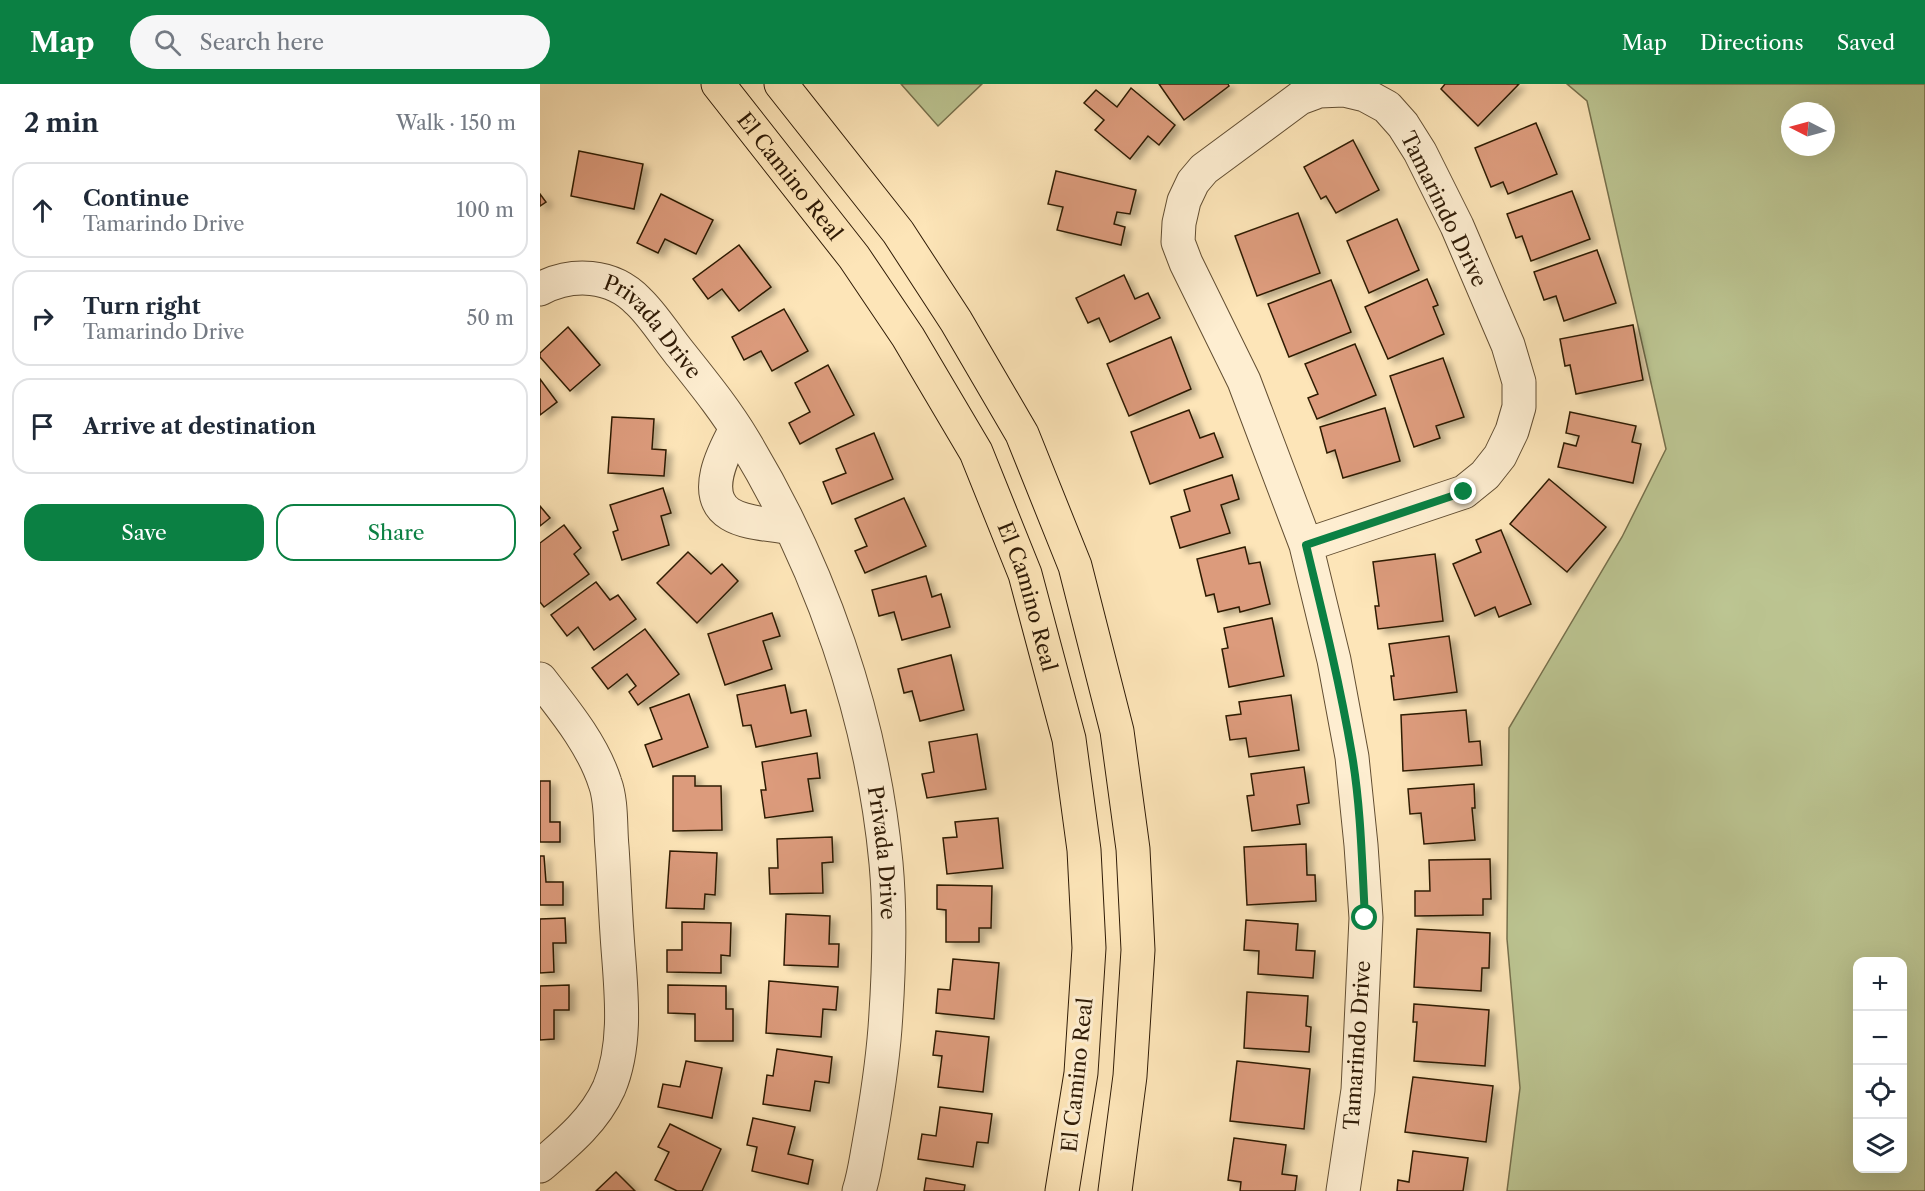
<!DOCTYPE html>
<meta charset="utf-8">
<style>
body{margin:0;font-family:"Libre Caslon Text",serif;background:#f6f6f7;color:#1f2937}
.controls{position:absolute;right:18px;bottom:18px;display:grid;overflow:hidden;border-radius:12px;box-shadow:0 6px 24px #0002}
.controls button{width:54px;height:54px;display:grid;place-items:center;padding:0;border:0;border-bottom:2px solid #e0e1e3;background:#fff;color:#1f2937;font:30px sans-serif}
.compass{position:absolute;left:1241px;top:18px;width:54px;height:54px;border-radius:50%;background:#fff;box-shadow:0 6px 24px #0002;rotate:276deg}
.stop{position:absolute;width:18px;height:18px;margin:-14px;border:4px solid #0b8043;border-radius:50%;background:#fff}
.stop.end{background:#0b8043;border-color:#fff;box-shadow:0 2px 6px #0008}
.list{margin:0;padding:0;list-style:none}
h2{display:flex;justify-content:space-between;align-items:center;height:78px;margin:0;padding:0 24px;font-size:26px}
h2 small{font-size:20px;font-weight:400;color:#747a83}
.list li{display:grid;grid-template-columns:39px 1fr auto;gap:18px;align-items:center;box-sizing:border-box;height:96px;margin:0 12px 12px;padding:0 12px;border:2px solid #e0e1e3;border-radius:18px}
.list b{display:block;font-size:22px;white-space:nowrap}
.list p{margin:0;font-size:20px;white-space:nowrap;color:#747a83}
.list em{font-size:20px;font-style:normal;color:#747a83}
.actions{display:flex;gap:12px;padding:18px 24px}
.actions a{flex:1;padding:14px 0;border:2px solid #0b8043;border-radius:18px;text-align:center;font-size:21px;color:#0b8043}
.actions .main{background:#0b8043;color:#fff}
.icon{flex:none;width:33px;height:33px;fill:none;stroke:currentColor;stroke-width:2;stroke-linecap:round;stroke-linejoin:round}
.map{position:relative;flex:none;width:1385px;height:1107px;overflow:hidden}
header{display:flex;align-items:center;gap:36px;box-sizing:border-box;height:84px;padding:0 30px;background:#0b8043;color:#fff}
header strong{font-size:28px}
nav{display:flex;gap:33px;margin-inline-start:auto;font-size:21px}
.search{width:420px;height:54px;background:#f6f6f7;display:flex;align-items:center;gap:15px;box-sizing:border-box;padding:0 21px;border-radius:33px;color:#747a83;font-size:22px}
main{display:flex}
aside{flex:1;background:#fff}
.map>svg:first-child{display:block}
.green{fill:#bcc592;stroke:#76704c;stroke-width:1.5;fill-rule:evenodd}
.building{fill:#dc9b7b;stroke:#2f1b06;stroke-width:1.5;filter:url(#shadow)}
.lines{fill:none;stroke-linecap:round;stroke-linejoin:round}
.minor-casing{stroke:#624e32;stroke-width:35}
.major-casing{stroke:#2f1b06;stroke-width:35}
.minor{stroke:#feeed1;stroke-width:33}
.major{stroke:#fde5b8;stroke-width:33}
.route{stroke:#0b8043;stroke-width:8}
.labels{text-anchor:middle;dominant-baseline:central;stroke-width:6;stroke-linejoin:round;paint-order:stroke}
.street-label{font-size:21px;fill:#2f1b06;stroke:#feeed1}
</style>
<header>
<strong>Map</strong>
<div class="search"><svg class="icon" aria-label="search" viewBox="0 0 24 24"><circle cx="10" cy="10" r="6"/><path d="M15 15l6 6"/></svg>Search here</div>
<nav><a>Map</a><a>Directions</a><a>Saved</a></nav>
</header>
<main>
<aside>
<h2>2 min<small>Walk · 150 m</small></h2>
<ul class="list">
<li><svg class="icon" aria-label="ahead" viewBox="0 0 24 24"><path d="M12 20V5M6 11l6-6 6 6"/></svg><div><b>Continue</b><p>Tamarindo Drive</p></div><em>100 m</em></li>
<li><svg class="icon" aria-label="right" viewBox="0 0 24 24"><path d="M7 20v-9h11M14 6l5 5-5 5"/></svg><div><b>Turn right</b><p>Tamarindo Drive</p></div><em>50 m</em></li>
<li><svg class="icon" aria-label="arrive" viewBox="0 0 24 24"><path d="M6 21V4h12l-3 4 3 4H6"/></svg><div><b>Arrive at destination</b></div></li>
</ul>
<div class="actions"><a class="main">Save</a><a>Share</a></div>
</aside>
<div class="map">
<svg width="1385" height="1107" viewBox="0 0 1385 1107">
<defs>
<filter id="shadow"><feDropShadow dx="6" dy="4" stdDeviation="3" flood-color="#0004"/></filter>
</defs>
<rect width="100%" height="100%" fill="#fde5b8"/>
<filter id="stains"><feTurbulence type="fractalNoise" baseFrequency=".00333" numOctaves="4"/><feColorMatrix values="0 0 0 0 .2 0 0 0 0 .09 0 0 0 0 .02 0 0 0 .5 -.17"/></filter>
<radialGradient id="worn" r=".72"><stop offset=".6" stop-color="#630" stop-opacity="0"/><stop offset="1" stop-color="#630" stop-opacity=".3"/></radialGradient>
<g class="green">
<polygon points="361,0 442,0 398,42"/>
<path d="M1027,0H1385V1107H967L980,1004L967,855L969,644L1082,453L1126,365L1047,17ZM1250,27H1286V63H1250ZM1318,878H1362V1084H1318Z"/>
</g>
<g class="building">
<polygon points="619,0 688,0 689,2 644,36"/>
<polygon points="905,0 979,0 938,42 901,5"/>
<polygon points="591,4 635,41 619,61 608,52 590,75 555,46 564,36 544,19 556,6 577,23"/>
<polygon points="996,39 1017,90 968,110 963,98 951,103 935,64"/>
<polygon points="813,56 839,106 796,129 786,112 781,115 764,83"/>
<polygon points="39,67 103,80 94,125 31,112"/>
<polygon points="516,87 596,106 590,130 577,128 574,140 585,143 581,161 517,146 523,123 508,120"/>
<polygon points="1032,107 1050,155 991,177 982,152 976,154 967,130"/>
<polygon points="0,110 6,118 0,122"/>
<polygon points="121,110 173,136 156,170 125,155 118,169 97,159"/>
<polygon points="758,129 780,189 717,212 695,152"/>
<polygon points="857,135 879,186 829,209 807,157"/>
<polygon points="199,161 231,203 199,227 182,205 168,215 153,195"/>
<polygon points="1057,166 1076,219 1024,237 1016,212 1004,216 994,188"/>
<polygon points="584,191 595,215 608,209 620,234 570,258 559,234 548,239 536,214"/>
<polygon points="887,195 898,221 893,223 904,250 848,275 825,223"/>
<polygon points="791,196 811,248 749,273 728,220"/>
<polygon points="244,225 268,267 232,287 221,267 204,276 192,253"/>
<polygon points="1093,241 1103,296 1036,310 1030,281 1025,282 1020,255"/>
<polygon points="28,243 60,281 30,307 0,273 0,269"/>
<polygon points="631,253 651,305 589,332 567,280"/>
<polygon points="815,260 836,311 777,335 768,314 778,310 765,280"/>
<polygon points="903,274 924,333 896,342 900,354 874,363 850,292"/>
<polygon points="288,281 314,331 260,360 249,339 270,328 255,299"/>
<polygon points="0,295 17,318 0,331"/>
<polygon points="845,324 860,377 803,394 795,366 787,369 780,343"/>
<polygon points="649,326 660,354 674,349 683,373 610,400 591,348"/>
<polygon points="1030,328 1096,342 1092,358 1101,360 1093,399 1018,383 1024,359 1036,362 1039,352 1026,349"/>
<polygon points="72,333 114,335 112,365 126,366 124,392 68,389"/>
<polygon points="334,349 353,395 292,420 283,398 306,389 296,365"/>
<polygon points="692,391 699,415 681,421 690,449 640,464 631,433 650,427 644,406"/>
<polygon points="1009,395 1066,443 1027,488 970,440"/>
<polygon points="123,404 131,429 121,432 129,461 82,476 73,448 78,446 70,421"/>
<polygon points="364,414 386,462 325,489 315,467 327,462 315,435"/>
<polygon points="0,422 10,434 0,442"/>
<polygon points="24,441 41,464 34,470 49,490 4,523 0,518 0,459"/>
<polygon points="961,446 991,520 959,533 955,523 935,532 913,480 941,468 936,456"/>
<polygon points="705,463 709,480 720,478 730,520 700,528 699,523 678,528 674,510 666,512 657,475"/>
<polygon points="148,468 171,490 182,480 198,497 157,539 117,499"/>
<polygon points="895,470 903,537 838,545 835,522 839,522 833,478"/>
<polygon points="386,492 392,513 401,510 410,543 362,556 354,528 339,532 332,506"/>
<polygon points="56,498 70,516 78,511 96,535 54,566 38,543 27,552 11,531"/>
<polygon points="232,529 240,552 223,557 232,585 185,601 168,550"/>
<polygon points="732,534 744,592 689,603 682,565 688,564 684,544"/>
<polygon points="105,545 139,590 98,621 89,608 96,602 87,590 68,605 52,584"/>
<polygon points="909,552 917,608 854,616 851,592 854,592 849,560"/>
<polygon points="411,571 424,626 380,637 372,607 364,609 358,585"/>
<polygon points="245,601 251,629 266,626 271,652 216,663 211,641 203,642 197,611"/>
<polygon points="149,610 168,663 113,683 105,661 122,655 110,624"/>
<polygon points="751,611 759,666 709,673 706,654 690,656 686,632 701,630 699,618"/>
<polygon points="926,626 929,658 940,657 942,681 863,687 861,631"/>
<polygon points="437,650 446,705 387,714 382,690 394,688 389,658"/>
<polygon points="277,669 280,694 268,695 273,727 225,734 221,706 226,706 222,678"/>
<polygon points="764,683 769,719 757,721 760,740 712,747 707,712 714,711 711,690"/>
<polygon points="133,692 155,692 155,702 181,702 182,746 133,747"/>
<polygon points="0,697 10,697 10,738 20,738 20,758 0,758"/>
<polygon points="934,700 935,724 932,724 935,756 884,760 881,729 870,730 868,705"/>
<polygon points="458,734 463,784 407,790 403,754 417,753 415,738"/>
<polygon points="292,753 293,778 282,779 283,809 230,810 229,784 238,784 237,755"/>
<polygon points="766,760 767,791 775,791 776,817 707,821 704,763"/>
<polygon points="130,767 177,769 175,811 165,810 164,825 126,824"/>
<polygon points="0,772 4,772 6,798 23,798 23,821 0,821"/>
<polygon points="950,775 951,815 943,815 943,831 875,832 875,807 890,807 889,776"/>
<polygon points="397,801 452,802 451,844 439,844 439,858 406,858 406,826 397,825"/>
<polygon points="246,830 290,832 289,860 299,860 298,883 244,881"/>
<polygon points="25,834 26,859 13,859 14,888 0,889 0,835"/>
<polygon points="706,836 758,840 756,866 775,867 773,894 718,890 719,867 704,866"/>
<polygon points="142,838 191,839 190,872 181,871 181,889 127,888 127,866 142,866"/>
<polygon points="877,845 950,849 949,884 942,884 941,907 874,903"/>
<polygon points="413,875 459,879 454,935 396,929 398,905 410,906"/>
<polygon points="229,897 298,903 296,926 283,925 281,953 226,949"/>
<polygon points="29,901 29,926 14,926 14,955 0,956 0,902"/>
<polygon points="128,901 186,902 186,925 193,925 193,957 155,957 155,930 128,929"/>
<polygon points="707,908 768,912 766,942 771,943 769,968 704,964"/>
<polygon points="874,920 949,926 945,982 874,977 877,938 873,938"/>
<polygon points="396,947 449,953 443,1008 398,1003 402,972 393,971"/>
<polygon points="237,965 292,973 289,999 275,997 270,1027 223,1020 227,991 233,992"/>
<polygon points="146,977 182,984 172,1034 118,1023 123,1000 140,1003"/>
<polygon points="697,977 770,985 764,1045 690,1037"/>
<polygon points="873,993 953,1002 946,1058 865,1048"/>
<polygon points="400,1023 452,1030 448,1059 437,1058 433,1083 378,1075 382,1050 396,1052"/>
<polygon points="213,1034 255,1043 248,1070 273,1076 268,1100 212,1087 217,1063 207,1061"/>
<polygon points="130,1040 181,1065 162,1107 137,1107 115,1096 129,1068 118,1063"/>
<polygon points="694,1054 746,1061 742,1090 757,1092 755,1107 700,1107 701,1098 688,1096"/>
<polygon points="873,1067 928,1074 923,1107 857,1107 858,1096 869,1098"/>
<polygon points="76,1088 95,1107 56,1107"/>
<polygon points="386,1094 425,1101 424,1107 384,1107"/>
</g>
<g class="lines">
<g class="minor-casing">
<g id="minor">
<path id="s1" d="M0,205C32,188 72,190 98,217C113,231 125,251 138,267C161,296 185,325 204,357C281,484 332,631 346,779C351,833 349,889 345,944C342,983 336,1021 329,1060C326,1076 324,1092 319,1107"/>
<path d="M196,345C184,367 160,412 190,430C206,440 232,440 250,444"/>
<polyline points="766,461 924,408 945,391 960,372 972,347 979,323 979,298 968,261 917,142 880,68 863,41 847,23 825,11 804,6 779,7 760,14 664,85 653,98 644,117 639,139 638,158 646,179 704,297 766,461 794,576 812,673 821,761 826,834 818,1006 803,1107"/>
<path d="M0,595C25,627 53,661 65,699C72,718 70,743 72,763C74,792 75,821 77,850C80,899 89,957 69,1004C54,1037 27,1059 0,1082"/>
</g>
</g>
<g class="major-casing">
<g id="major">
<path id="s2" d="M178,0L314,173L368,253L436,368L485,490L529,655L544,766L549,864L541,989L522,1107"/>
<polyline points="241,0 358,148 416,237 482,350 535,482 577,647 593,765 598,866 590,992 575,1107"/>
</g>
</g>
<use href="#minor" class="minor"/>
<use href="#major" class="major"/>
</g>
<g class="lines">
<path class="route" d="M825,834C822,780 821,724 812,671C800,600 783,531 766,461L924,408"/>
</g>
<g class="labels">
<g class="street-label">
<text stroke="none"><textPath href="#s2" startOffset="117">El Camino Real</textPath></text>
<text transform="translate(904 125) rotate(64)">Tamarindo Drive</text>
<text stroke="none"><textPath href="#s1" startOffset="134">Privada Drive</textPath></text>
<text stroke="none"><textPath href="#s2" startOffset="604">El Camino Real</textPath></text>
<text stroke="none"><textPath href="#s1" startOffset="720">Privada Drive</textPath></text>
<text transform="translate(817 961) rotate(-86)">Tamarindo Drive</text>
<text transform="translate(537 991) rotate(-84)">El Camino Real</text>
</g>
</g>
<rect width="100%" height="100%" filter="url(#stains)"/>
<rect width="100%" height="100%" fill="url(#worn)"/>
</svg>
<div class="controls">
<button>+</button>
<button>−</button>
<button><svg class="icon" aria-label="locate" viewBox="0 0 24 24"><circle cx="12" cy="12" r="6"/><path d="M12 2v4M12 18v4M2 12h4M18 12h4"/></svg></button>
<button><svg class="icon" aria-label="layers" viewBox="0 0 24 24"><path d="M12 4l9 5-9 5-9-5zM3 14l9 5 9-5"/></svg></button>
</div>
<svg class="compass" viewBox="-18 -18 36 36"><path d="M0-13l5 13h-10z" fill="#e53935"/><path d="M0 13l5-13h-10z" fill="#747a83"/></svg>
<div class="stop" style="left:825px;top:834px"></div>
<div class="stop end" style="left:924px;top:408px"></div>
</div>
</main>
